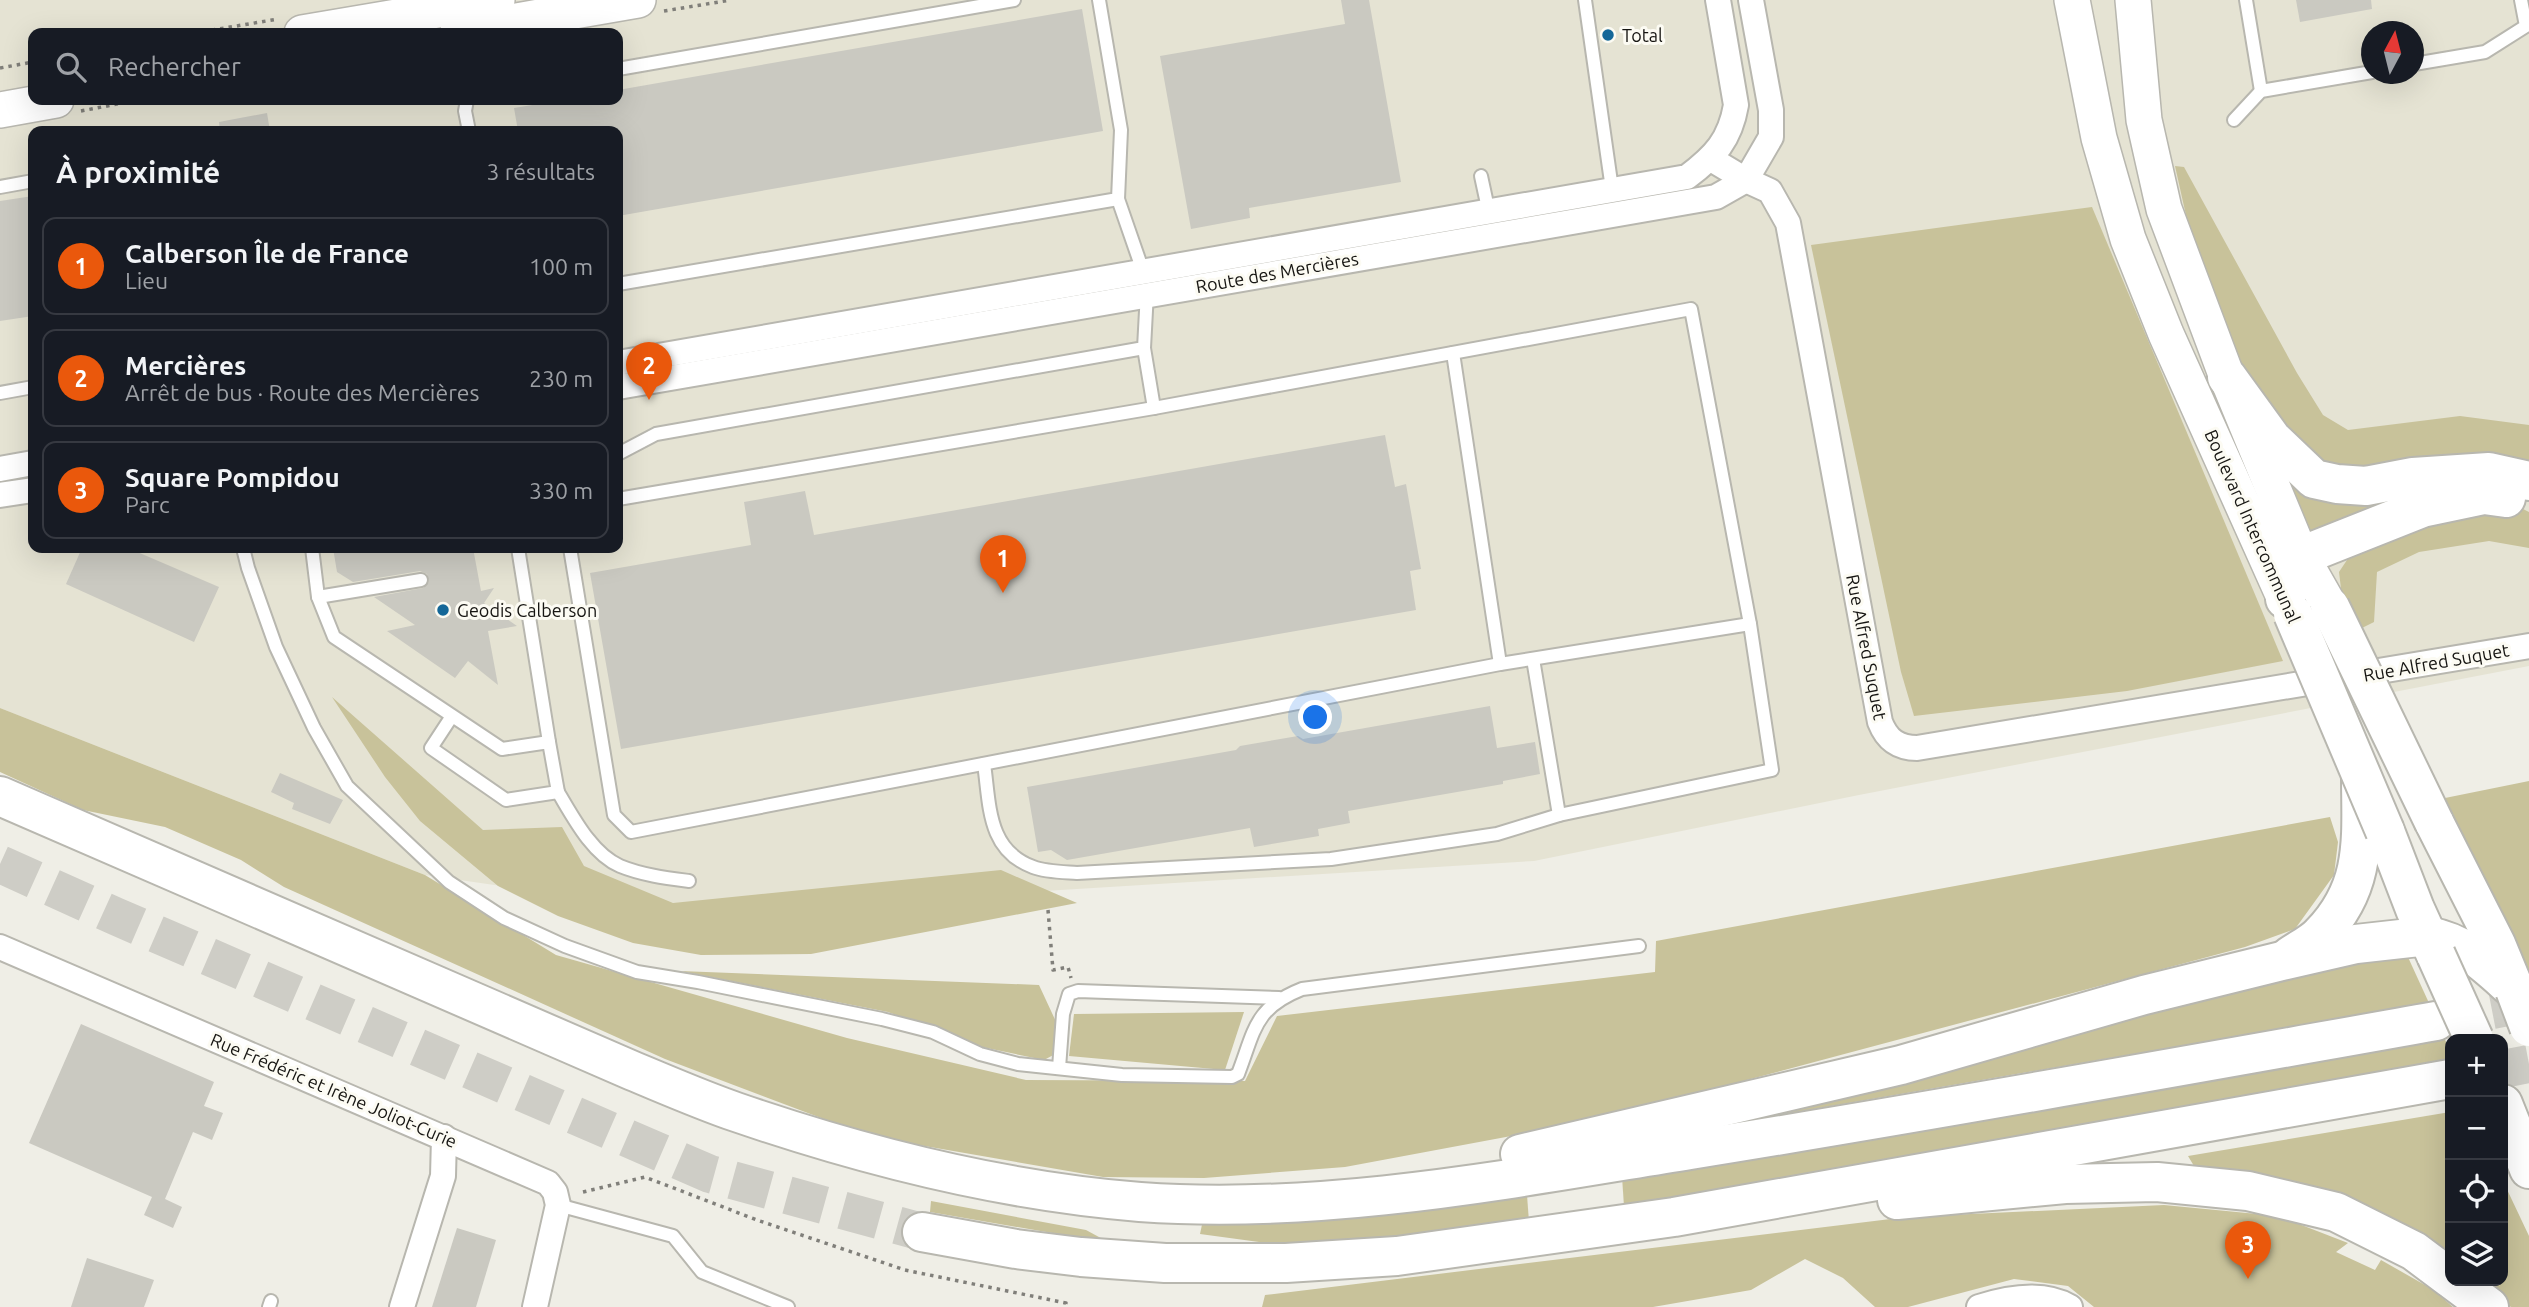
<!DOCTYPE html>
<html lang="fr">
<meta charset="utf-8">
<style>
body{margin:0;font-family:Ubuntu,sans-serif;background:#242831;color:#f1f3f6}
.controls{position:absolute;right:21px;bottom:21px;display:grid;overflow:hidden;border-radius:14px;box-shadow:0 7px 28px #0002}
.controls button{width:63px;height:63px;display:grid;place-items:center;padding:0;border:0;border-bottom:2px solid #363941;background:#171b24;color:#f1f3f6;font:35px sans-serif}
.compass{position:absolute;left:2361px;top:21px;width:63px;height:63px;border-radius:50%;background:#171b24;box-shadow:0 7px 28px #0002;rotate:7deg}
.you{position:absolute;left:1316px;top:718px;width:24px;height:24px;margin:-18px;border:5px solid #fff;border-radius:50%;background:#1a73e8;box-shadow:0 0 0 10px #1a73e833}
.badge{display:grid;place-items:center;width:46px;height:46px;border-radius:50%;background:#ea580c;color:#fff;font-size:23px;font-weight:700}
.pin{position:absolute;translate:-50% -58px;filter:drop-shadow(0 2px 4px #0008)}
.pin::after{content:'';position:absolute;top:37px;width:24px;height:21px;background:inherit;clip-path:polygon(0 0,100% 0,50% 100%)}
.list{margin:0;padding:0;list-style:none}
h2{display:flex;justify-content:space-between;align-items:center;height:91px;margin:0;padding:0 28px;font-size:30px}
h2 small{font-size:23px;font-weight:400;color:#9ea1a6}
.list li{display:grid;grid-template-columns:46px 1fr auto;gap:21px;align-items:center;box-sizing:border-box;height:98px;margin:0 14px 14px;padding:0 14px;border:2px solid #363941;border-radius:14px}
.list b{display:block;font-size:26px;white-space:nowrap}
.list p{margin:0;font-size:23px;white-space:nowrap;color:#9ea1a6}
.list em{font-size:23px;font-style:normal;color:#9ea1a6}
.icon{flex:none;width:38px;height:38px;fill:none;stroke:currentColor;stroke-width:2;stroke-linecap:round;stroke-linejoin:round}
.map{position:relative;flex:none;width:2529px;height:1307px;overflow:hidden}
.search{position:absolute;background:#171b24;box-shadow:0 7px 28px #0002;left:28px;top:28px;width:595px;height:77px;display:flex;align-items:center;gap:18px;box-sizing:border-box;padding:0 24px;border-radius:14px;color:#9ea1a6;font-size:26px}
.panel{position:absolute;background:#171b24;box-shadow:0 7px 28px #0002;left:28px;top:126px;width:595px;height:427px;border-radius:14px}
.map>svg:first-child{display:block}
.built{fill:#e5e3d3;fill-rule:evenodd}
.green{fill:#c8c29a}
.building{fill:#cac9c1}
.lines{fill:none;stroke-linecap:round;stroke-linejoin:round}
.motorway-tunnel{stroke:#cecdc6;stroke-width:38;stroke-dasharray:38 19;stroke-linecap:butt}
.service-casing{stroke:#b8b7af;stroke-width:16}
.minor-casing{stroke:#b8b7af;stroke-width:28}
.secondary-casing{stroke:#b8b7af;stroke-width:38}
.primary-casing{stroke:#b8b7af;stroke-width:42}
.motorway-casing{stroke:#b8b7af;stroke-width:42}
.path{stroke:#807f7a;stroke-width:3.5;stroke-dasharray:3.5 5;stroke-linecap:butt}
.service{stroke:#fff;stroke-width:12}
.minor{stroke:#fff;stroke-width:24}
.secondary{stroke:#fff;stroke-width:35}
.primary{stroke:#fff;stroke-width:38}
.motorway{stroke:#fff;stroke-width:38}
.primary-bridge-casing{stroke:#b8b7af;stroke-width:42;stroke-linecap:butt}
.primary-bridge{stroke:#fff;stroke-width:38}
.poi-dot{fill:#146798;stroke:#fcfbf3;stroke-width:2.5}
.labels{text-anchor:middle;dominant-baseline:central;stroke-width:6;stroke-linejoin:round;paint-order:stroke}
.poi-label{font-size:18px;fill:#161512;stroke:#fcfbf3;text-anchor:start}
.street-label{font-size:18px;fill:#161512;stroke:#fcfbf3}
</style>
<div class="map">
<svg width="2529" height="1307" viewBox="0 0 2529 1307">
<rect width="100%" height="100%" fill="#efeee6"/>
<path class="built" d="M0,0H2529V666L1859,795L1534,861L687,913L425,875L0,708ZM2372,32H2414V74H2372ZM33,33H618V100H33ZM33,131H618V548H33Z"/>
<g class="green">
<polygon points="2175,166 2184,167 2297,373 2323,415 2348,430 2460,416 2529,425 2529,465 2474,453 2387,462 2363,469 2331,465 2293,443 2260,415 2194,251"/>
<polygon points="2092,207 2283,661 2127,691 1914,716 1901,672 1811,245"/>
<polygon points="2277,460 2455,481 2317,533 2306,528"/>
<polygon points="2470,509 2523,509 2529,512 2529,548 2489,541 2419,552 2377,572 2374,622 2362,628 2343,605 2339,572 2355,548"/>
<polygon points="332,697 483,830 562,827 584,866 673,903 1001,870 1077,903 811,954 701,955 633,943 558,916 498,886 420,821 385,777"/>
<polygon points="0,708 425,875 556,955 847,1038 1026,1080 1245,1081 1277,1016 1655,972 1656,941 2330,817 2338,842 2334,875 2295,929 2245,947 1747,1080 1662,1108 1345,1167 1204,1178 1103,1177 913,1144 837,1124 665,1059 284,887 241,860 165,827 83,810 0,772"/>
<polygon points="2529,781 2529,972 2445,798"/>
<polygon points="2407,955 2429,1003 1681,1132 2371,959"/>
<polygon points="680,971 1039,985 1058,1026 1059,1052 1044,1060 982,1047 888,1012"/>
<polygon points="1244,1012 1225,1070 1069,1056 1074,1014"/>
<polygon points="2443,1035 2450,1051 2450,1061 1624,1207 1622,1176"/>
<polygon points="2450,1112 2450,1263 2306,1186 2194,1166 2188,1156"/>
<polygon points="2503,1181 2529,1236 2529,1307 2511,1307 2475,1281 2503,1281"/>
<polygon points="1527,1195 1529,1222 1387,1244 1297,1247 1200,1234 1203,1220"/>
<polygon points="931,1201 1086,1230 1110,1243 930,1212"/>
<polygon points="2164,1205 2278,1216 2348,1243 2336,1252 2375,1270 2381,1260 2432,1289 2453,1307 2094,1307 2068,1286 2014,1279 1908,1307 1875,1307 1843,1278 1805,1259 1751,1290 1653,1307 1262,1307 1265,1295 1907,1217"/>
</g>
<g class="building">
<polygon points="1341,0 1369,0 1401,182 1249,208 1250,218 1191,229 1160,56 1345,24"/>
<polygon points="2296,0 2371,0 2372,9 2300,22"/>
<polygon points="1082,9 1103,131 618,216 618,131 518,131 514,108 563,100 618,100 618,90"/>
<polygon points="267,113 270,131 220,131 219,122"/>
<polygon points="33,196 33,316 0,321 0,201"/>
<polygon points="1385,435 1395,487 1406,484 1421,569 1410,571 1416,610 621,749 590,573 751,545 744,502 805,491 814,535"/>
<polygon points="82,548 128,548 219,587 194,642 66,584"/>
<polygon points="333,548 473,548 481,591 494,588 484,603 517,626 488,631 498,685 468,661 455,678 387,631 415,625 374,597 423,588 429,582 427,574 420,571 353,582 337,572"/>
<polygon points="1490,706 1497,748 1535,742 1540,774 1503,781 1503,784 1348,811 1350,823 1318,829 1319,836 1254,847 1250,828 1067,860 1051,850 1038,852 1027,787 1236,750 1240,746 1298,736 1303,739"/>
<polygon points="280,773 343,800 330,824 292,809 294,803 271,792"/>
<polygon points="81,1024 214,1082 204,1106 223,1113 212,1140 193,1132 165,1199 182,1207 173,1228 144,1215 152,1197 29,1143"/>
<polygon points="457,1228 496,1240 476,1307 432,1307"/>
<polygon points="87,1258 154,1280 144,1307 71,1307"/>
</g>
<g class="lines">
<g class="motorway-tunnel">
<polyline points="0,864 115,916 710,1174 922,1232"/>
<polyline points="2436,1021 2529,1003"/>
<polyline points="2503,1069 2529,1064"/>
</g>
<g class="service-casing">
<g id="service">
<polyline points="1585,0 1612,189"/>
<polyline points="2246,0 2261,91"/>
<polyline points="2414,64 2485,52 2526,26 2521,0"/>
<polyline points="618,69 1014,0"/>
<polyline points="467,100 465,111 469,131"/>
<polyline points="2234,120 2261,91 2372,72"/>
<polyline points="1481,176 1489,213"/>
<polyline points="0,187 33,181"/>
<polyline points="1118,199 1144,274"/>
<polyline points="618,284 1118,199 1121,130 1099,0"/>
<polyline points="1144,348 1154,408"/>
<polyline points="1453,353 1500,664"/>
<polyline points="0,393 33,387"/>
<polyline points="618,454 656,434 1144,348 1147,292"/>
<path d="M243,548L248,568L276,647L314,728L347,786L449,882L504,918L565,946L637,972L698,982L882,1019L933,1032L980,1054L1018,1064L1122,1075L1232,1077L1238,1074C1255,1030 1254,1008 1302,989L1639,946"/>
<polyline points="312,548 318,597 334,637 502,749 549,742 558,792 506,800 431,748 452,716"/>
<polyline points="518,548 549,742"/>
<polyline points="570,548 614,815 631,832 1500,664 1750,624 1691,309 1154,408 618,499"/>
<polyline points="318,597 421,580"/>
<polyline points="1533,659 1559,815"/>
<path d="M984,764C990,805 987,850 1033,867C1046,872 1063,872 1077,873L1331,859L1497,834L1559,815L1772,770L1750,624"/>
<path d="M558,792C573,817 592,854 620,866C642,875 666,878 689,881"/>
<polyline points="1059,1068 1063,1014 1069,994 1078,991 1279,998"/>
<polyline points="558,1205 673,1236 702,1272 788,1307"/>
<polyline points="269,1307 271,1301"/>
</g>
</g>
<g class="minor-casing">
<g id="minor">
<path d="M1711,159L1746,180L1770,191L1788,223L1880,722C1887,740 1898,748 1917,748L2529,646"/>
<path d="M618,363L1687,177C1715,156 1730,140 1736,105L1718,0"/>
<polyline points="618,387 1716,197 1746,180 1771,137 1771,110 1751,0"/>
<polyline points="0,469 33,463"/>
<polyline points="0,495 33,490"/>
<polyline points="0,947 548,1183 555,1192 558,1205 535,1307"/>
<polyline points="402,1307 443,1176 444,1137"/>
<path d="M1979,1307C2007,1298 2043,1291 2070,1307"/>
</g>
</g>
<g class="secondary-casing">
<g id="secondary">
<polyline points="2072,0 2099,138 2128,239 2166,334 2285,599"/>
<polyline points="2133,0 2144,120 2164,209 2227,377 2301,556 2330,607"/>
<polyline points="458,31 638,0"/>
<polyline points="302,33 497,0"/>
<polyline points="0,110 56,100"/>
</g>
</g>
<g class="primary-casing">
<g id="primary">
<polyline points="2434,822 2496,944 2515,990"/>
<polyline points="2385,831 2415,909 2436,955"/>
<path d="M2428,936C2464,943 2483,962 2511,987"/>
<polyline points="2503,1104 2529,1169"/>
</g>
</g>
<g class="motorway-casing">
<g id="motorway">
<polyline points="2227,377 2272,439 2314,479 2337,484 2366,486 2413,477 2489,472 2529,481"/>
<polyline points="2285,599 2301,556 2422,508 2484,495 2506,498"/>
<path d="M0,796L633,1071C667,1085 701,1100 736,1112C867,1157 1002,1191 1140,1202C1325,1215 1509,1179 1690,1150C1940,1110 2188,1065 2436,1021"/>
<path d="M2290,956C2300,949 2313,943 2321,934C2368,886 2361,836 2361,775"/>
<polyline points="1520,1154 1901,1065 2144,995 2286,960 2356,944 2428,936"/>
<polyline points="1897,1200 2065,1184 2157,1182 2248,1191 2336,1212 2414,1251 2450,1278"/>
<polyline points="922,1232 1016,1249 1081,1257 1165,1263 1286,1263 1397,1256 1674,1217 2450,1079"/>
<polyline points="2454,1281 2489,1307"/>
</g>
</g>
<g class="path">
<polyline points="664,11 731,0"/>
<polyline points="195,33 278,19"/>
<polyline points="0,68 33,62"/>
<polyline points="81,111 138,100"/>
<polyline points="1048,910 1053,970 1068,967 1071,978"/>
<polyline points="583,1192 645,1177 757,1220 905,1270 1066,1303 1064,1307"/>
</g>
<use href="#service" class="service"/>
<use href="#minor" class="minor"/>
<use href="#secondary" class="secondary"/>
<use href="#primary" class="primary"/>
<use href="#motorway" class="motorway"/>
<g class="primary-bridge-casing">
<g id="primary-bridge">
<polyline points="2330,607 2434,822"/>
<polyline points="2293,614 2385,831"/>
<polyline points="2436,955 2474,1039"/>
<polyline points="2515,990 2529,1027"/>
</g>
</g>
<use href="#primary-bridge" class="primary-bridge"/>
</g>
<g class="poi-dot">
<circle cx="1608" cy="35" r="7"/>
<circle cx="443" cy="610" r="7"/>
</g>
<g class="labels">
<g class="poi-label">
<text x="1622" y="35">Total</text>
<text x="457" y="610">Geodis Calberson</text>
</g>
<g class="street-label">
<text transform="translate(1277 272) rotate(-10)">Route des Mercières</text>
<text transform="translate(2253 526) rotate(66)">Boulevard Intercommunal</text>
<text transform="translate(1867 647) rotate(79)">Rue Alfred Suquet</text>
<text transform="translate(2436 662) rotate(-10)">Rue Alfred Suquet</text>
<text transform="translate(334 1090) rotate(23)">Rue Frédéric et Irène Joliot-Curie</text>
</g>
</g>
</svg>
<div class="controls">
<button>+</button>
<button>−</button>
<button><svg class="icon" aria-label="locate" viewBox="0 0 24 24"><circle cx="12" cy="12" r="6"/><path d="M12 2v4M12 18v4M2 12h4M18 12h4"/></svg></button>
<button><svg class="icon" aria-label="layers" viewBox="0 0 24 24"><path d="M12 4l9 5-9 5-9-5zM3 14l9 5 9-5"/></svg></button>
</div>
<svg class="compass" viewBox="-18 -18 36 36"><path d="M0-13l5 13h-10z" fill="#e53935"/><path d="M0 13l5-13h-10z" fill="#9ea1a6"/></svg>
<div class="you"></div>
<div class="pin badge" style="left:1003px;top:593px">1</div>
<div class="pin badge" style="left:649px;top:400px">2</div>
<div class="pin badge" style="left:2248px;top:1279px">3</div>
<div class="search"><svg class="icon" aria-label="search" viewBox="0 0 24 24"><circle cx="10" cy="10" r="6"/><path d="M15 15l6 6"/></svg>Rechercher</div>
<section class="panel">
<h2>À proximité<small>3 résultats</small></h2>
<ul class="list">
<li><span class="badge">1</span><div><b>Calberson Île de France</b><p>Lieu</p></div><em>100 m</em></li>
<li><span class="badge">2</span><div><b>Mercières</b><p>Arrêt de bus · Route des Mercières</p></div><em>230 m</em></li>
<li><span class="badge">3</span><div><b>Square Pompidou</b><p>Parc</p></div><em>330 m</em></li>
</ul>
</section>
</div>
